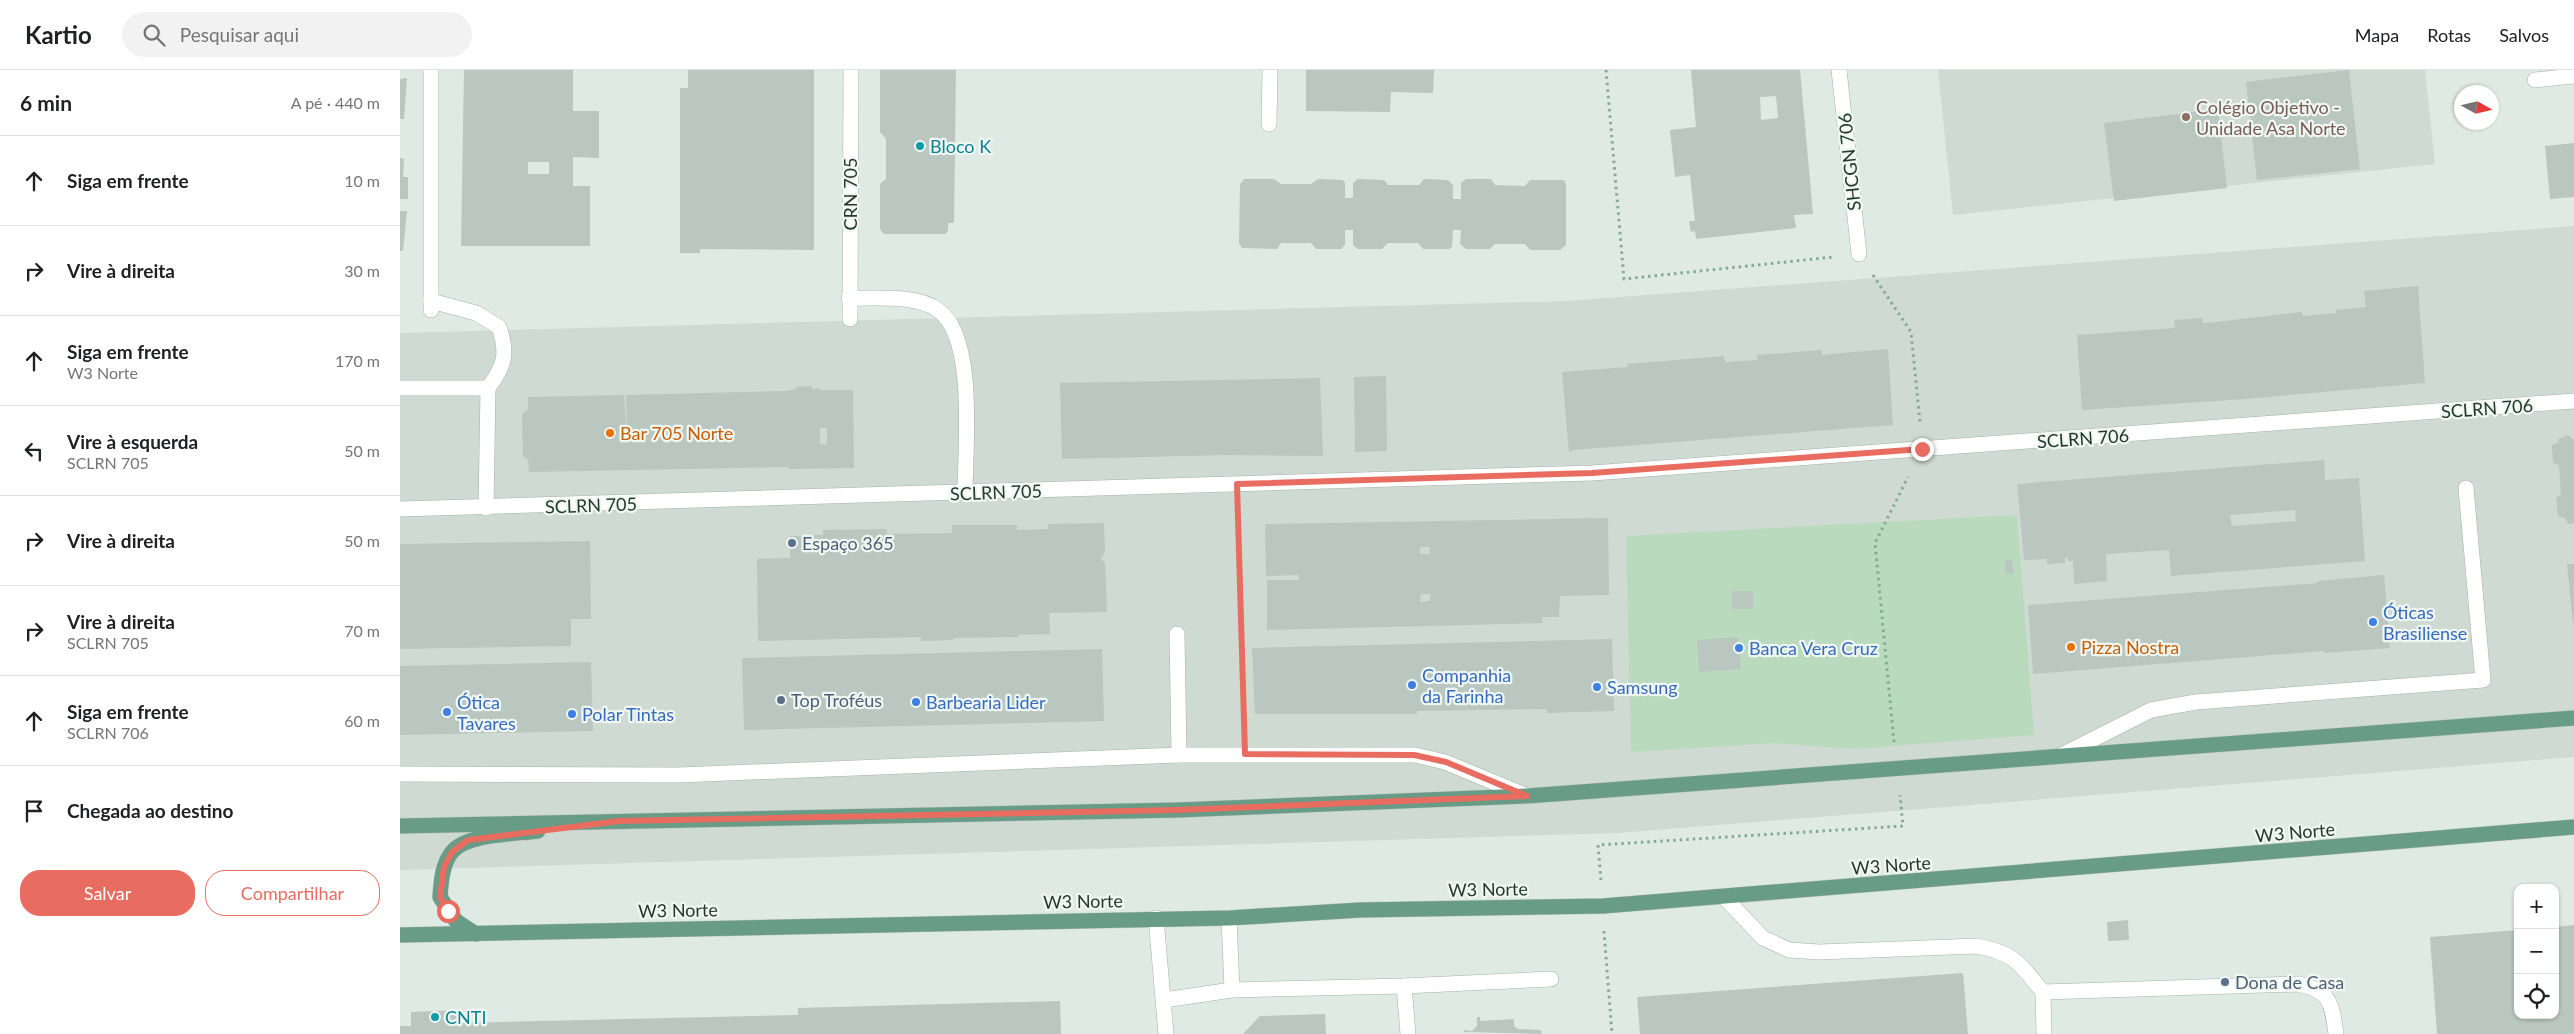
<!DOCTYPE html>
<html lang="pt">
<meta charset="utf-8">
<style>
body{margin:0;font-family:Lato,sans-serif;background:#f2f2f2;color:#202124}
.controls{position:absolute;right:15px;bottom:15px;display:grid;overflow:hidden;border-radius:10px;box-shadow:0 1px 4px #0004}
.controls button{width:45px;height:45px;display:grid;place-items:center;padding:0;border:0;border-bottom:1px solid #e0e0e0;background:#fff;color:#202124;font:25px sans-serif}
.compass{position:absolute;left:2054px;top:15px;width:45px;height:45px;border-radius:50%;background:#fff;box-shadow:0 1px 4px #0004;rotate:98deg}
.stop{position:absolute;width:15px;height:15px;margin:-11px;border:4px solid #e86d60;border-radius:50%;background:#fff}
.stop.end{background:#e86d60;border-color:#fff;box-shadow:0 1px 5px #0008}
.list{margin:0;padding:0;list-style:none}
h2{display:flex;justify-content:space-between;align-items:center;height:65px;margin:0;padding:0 20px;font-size:21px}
h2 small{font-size:16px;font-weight:400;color:#757577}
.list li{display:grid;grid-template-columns:32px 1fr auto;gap:15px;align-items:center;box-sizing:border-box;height:90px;padding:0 20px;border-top:1px solid #e0e0e0}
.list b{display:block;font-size:19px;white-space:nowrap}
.list p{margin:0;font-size:16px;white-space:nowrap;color:#757577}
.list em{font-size:16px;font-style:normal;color:#757577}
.actions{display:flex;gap:10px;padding:15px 20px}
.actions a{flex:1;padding:11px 0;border:1px solid #e86d60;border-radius:20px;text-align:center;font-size:18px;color:#e86d60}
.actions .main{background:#e86d60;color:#fff}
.icon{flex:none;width:28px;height:28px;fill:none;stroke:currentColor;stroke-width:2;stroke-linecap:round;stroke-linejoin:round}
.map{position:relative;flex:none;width:2174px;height:964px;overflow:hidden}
header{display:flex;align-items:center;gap:30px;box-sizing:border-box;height:70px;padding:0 25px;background:#fff;border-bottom:1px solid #e0e0e0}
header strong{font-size:24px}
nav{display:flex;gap:28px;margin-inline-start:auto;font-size:18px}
.search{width:350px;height:45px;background:#f2f2f2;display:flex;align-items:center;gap:12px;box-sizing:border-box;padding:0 18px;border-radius:28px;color:#757577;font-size:19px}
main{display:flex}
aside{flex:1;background:#fff}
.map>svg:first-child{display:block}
.built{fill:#cfdad3}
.green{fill:#badabe}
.building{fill:#b9c7c0;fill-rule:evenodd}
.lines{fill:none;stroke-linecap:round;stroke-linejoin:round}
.minor-casing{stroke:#a3b1aa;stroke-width:16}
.major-casing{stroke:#bdc4c1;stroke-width:16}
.path{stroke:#83ab98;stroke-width:3;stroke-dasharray:2.5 4;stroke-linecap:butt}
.minor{stroke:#fff;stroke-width:15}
.major{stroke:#689c87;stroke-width:15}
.route{stroke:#e86d60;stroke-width:6}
.education-dot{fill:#8d6e63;stroke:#f0f7f3;stroke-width:2}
.culture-dot{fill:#0f9aa8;stroke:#f0f7f3;stroke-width:2}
.food-dot{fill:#e8710a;stroke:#f0f7f3;stroke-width:2}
.service-dot{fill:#5c6f8a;stroke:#f0f7f3;stroke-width:2}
.shop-dot{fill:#3f7fe0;stroke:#f0f7f3;stroke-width:2}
.labels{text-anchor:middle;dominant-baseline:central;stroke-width:4.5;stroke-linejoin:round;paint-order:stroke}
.education-label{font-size:18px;fill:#785e54;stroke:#f0f7f3;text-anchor:start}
.culture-label{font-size:18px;fill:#0d838f;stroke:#f0f7f3;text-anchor:start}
.street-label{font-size:18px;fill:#22392f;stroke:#f0f7f3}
.food-label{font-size:18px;fill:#c56008;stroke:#f0f7f3;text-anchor:start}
.service-label{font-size:18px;fill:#4e5e75;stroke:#f0f7f3;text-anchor:start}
.shop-label{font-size:18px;fill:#366cbe;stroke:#f0f7f3;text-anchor:start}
</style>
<header>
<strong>Kartio</strong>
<div class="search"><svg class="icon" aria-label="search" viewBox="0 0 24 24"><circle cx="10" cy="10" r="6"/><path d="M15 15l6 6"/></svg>Pesquisar aqui</div>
<nav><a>Mapa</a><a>Rotas</a><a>Salvos</a></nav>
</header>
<main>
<aside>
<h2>6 min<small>A pé · 440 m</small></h2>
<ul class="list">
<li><svg class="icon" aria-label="ahead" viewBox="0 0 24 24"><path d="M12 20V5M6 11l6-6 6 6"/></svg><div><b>Siga em frente</b></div><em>10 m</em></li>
<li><svg class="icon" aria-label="right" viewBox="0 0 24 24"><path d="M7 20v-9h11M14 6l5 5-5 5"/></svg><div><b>Vire à direita</b></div><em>30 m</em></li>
<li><svg class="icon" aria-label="ahead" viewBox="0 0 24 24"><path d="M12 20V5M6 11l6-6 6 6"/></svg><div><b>Siga em frente</b><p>W3 Norte</p></div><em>170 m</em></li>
<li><svg class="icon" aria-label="left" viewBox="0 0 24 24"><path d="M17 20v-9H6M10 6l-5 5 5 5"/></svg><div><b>Vire à esquerda</b><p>SCLRN 705</p></div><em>50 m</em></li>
<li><svg class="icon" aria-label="right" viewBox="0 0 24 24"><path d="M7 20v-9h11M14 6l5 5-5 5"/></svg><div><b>Vire à direita</b></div><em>50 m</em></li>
<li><svg class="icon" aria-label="right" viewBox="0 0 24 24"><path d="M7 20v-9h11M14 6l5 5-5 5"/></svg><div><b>Vire à direita</b><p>SCLRN 705</p></div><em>70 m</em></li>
<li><svg class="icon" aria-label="ahead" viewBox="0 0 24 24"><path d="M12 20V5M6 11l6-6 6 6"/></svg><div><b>Siga em frente</b><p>SCLRN 706</p></div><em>60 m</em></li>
<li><svg class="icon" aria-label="arrive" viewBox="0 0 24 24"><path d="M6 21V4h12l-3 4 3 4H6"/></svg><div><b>Chegada ao destino</b></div></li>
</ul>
<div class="actions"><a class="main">Salvar</a><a>Compartilhar</a></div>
</aside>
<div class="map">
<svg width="2174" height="964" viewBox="0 0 2174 964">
<rect width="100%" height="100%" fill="#e0eae4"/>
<g class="built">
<polygon points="1538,0 2025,0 2035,94 1553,145"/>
<polygon points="2174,156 2174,687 1218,763 0,800 0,263 1166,231"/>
</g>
<polygon class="green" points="1617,445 1634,665 1454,679 1376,673 1231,682 1226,466"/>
<g class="building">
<path d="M64,0H173V41H199V88L173,87V116H190V176H61ZM128,92H149V104H128Z"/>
<polygon points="288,0 414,0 414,180 300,179 300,183 280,183 280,18 288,18"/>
<polygon points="480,0 556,0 554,153 548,153 548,161 545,164 484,164 480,159 480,114 486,109 486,69 480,62"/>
<polygon points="906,0 1034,0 1033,23 991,22 990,42 906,41"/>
<path d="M1291,0H1400L1413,144L1394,145L1396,158L1296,169L1295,161L1291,162L1289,151H1295L1290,105L1275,107L1270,60L1296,57ZM1376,26L1378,48L1361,50L1360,27Z"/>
<polygon points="1949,0 1960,99 1857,110 1846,12"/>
<polygon points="7,8 4,49 0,49 0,9"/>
<polygon points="1818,39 1827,118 1714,131 1704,53"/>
<polygon points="2174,73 2174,127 2150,129 2145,76"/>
<polygon points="0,88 4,89 3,107 8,107 8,129 0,129"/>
<polygon points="844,109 874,109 881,114 911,114 918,109 943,110 945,113 945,128 953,128 953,113 958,109 984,110 988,115 1019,115 1024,109 1048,110 1053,115 1053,129 1061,129 1061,113 1066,109 1091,109 1095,115 1125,116 1130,110 1164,110 1166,114 1166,175 1160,180 1130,180 1125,174 1095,174 1090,179 1066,179 1060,174 1061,160 1053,160 1052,177 1049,179 1023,179 1018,173 988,173 982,179 958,179 953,175 953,160 945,160 945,175 941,179 916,179 911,173 881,173 877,179 842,178 839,173 840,114"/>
<polygon points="0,141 7,141 3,181 0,181"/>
<polygon points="2018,216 2025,313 1845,329 1682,340 1677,265 1775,258 1774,250 1802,248 1803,253 1807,253 1902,242 1903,246 1936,243 1936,240 1966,237 1964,221"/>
<polygon points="1488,279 1493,355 1173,380 1169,382 1162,302 1228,297 1227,294 1324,286 1325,292 1357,290 1357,285 1422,280 1422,285"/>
<polygon points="986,306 987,381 955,382 954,307"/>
<polygon points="920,308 923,386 826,385 662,389 660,313"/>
<path d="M412,316V319L420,318L419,320H453L454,398L389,399V397L129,402L128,390L123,386L122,344L128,339V327L224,325L227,368L226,325L387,321L395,319L396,317ZM420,358H427V375L420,374Z"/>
<polygon points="2168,365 2174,370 2174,453 2168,454 2165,448 2158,446 2156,428 2161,425 2159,395 2153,393 2152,375 2159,372 2158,369"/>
<path d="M1924,390L1925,410L1959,408L1965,491L1771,506L1769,480L1706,484L1707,511L1674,514L1673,491H1668V488H1665V493L1647,494V489L1624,490L1617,414ZM1895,440L1896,451L1832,456L1830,445Z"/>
<path d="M1208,448L1209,525L1160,526L1159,547H1142L1143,553L867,560V510H899V505L866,506L865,454ZM1020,477H1029L1030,484H1020ZM1021,524H1030V531L1020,532Z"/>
<polygon points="704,453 705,483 700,488 705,493 707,542 649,543 650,564 618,565 619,567 553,568 553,570 521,571 521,567 358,571 357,489 390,488 390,466 423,465 423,460 487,459 487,464 552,463 552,455 617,455 617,460 648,459 648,454"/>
<polygon points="190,471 191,549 171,549 171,576 0,579 0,474"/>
<polygon points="1612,490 1614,503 1606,504 1605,491"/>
<polygon points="2167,494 2174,494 2174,554 2173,554"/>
<polygon points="1984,505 1990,578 1924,583 1924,581 1633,604 1628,535 1918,513 1918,511"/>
<rect x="1332" y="521" width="21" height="18"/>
<polygon points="1338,567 1341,599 1299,602 1297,570"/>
<polygon points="1212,569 1214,641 1147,643 1147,639 1017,641 1017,644 855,644 852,578"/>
<polygon points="702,579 704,651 344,660 342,588"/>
<polygon points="191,592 193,661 0,665 0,596"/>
<polygon points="1728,850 1729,870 1708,871 1707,852"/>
<polygon points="2174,855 2174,964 2037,964 2030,867 2118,860 2118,945 2155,945 2155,857"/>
<polygon points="1563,903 1568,964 1240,964 1237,927"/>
<polygon points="660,931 661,964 0,964 0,956 11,956 11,942 59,940 59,953 398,945 398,938"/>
<polygon points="925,944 926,964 843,964 860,946"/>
<polygon points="1077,947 1080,947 1080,951 1114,949 1114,956 1118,959 1141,960 1141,964 1064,962 1064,960 1072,961 1077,956"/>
</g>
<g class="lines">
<g class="minor-casing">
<g id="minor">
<polyline points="1439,0 1459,184"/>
<polyline points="2135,10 2174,6"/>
<polyline points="869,54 870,0"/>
<path d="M449,228C477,229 515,224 538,240C577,267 565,379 565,423"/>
<path d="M31,231L76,243L99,257C108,283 105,296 88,318"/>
<polyline points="31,240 31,0"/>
<polyline points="450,249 451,0"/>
<polyline points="0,318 88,318 86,438"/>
<polyline points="0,439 1192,403 2174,331"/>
<polyline points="777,564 779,685"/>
<polyline points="1660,686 1751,640 1796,632 2083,610 2066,418"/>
<polyline points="0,704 279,705 779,685 1015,685 1045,692 1127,726"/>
<path d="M1324,827L1363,868L1389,880L1419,882L1577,876C1615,883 1619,893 1643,922L1898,914C1931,920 1932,935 1936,964"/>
<polyline points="756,848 766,964"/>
<polyline points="829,848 832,920"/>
<polyline points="1004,916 1008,964"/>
<polyline points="1643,922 1644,964"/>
<polyline points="764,930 832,920 1004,916 1151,909"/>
</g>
</g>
<g class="major-casing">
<g id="major">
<polyline points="0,756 778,740 1127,726 2174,648"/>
<path d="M76,864L56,851L40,827C41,813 42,794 52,782C66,764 115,764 138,761"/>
<polyline points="0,865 829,848 960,840 1203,836 2174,757"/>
</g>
</g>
<g class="path">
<polyline points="1206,0 1224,209 1433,187"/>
<polyline points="1473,205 1511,262 1520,352"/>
<polyline points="838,440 844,658"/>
<polyline points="1494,672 1475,473 1508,407"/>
<polyline points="1201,810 1198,775 1503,756 1500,725"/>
<polyline points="1204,861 1212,964"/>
</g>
<use href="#minor" class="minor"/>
<use href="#major" class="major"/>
</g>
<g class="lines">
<polyline class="route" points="48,841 40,827 44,797 52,782 68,770 219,751 778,740 1127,726 1046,692 1014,685 845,684 837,414 1192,403 1522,379"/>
</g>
<circle class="education-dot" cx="1786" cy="47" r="5"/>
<g class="culture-dot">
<circle cx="520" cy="76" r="5"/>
<circle cx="35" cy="947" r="5"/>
</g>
<g class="food-dot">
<circle cx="210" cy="363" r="5"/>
<circle cx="1671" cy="577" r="5"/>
</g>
<g class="service-dot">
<circle cx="392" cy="473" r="5"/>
<circle cx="381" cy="630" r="5"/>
<circle cx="1825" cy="912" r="5"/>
</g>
<g class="shop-dot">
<circle cx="1973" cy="552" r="5"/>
<circle cx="1339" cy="578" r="5"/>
<circle cx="1012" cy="615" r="5"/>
<circle cx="1197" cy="617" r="5"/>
<circle cx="516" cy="632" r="5"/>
<circle cx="47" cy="642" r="5"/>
<circle cx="172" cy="644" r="5"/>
</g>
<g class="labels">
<g class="education-label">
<text x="1796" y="37">Colégio Objetivo -<tspan x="1796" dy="21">Unidade Asa Norte</tspan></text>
</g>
<g class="culture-label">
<text x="530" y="76">Bloco K</text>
<text x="45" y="947">CNTI</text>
</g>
<g class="street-label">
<text transform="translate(1449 92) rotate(-96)">SHCGN 706</text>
<text transform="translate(450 124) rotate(-90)">CRN 705</text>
<text transform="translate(2087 338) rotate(-4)">SCLRN 706</text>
<text transform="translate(1683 368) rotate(-4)">SCLRN 706</text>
<text transform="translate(596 422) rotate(-2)">SCLRN 705</text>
<text transform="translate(191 435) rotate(-2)">SCLRN 705</text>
<text transform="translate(1895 762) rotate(-5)">W3 Norte</text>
<text transform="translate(1491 795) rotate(-4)">W3 Norte</text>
<text transform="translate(1088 819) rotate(-1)">W3 Norte</text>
<text transform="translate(683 831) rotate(-1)">W3 Norte</text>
<text transform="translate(278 840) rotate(-1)">W3 Norte</text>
</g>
<g class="food-label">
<text x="220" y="363">Bar 705 Norte</text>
<text x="1681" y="577">Pizza Nostra</text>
</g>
<g class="service-label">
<text x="402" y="473">Espaço 365</text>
<text x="391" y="630">Top Troféus</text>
<text x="1835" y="912">Dona de Casa</text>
</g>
<g class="shop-label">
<text x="1983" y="542">Óticas<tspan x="1983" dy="21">Brasiliense</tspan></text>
<text x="1349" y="578">Banca Vera Cruz</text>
<text x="1022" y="605">Companhia<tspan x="1022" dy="21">da Farinha</tspan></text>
<text x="1207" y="617">Samsung</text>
<text x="57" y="632">Ótica<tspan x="57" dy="21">Tavares</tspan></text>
<text x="526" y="632">Barbearia Lider</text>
<text x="182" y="644">Polar Tintas</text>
</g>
</g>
</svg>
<div class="controls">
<button>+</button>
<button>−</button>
<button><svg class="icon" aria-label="locate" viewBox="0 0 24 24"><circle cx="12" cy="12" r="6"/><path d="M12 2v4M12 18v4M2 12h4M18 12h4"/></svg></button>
</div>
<svg class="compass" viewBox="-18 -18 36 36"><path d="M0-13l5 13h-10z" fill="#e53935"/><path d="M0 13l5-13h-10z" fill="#757577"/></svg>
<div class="stop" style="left:48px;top:841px"></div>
<div class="stop end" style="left:1522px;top:379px"></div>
</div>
</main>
